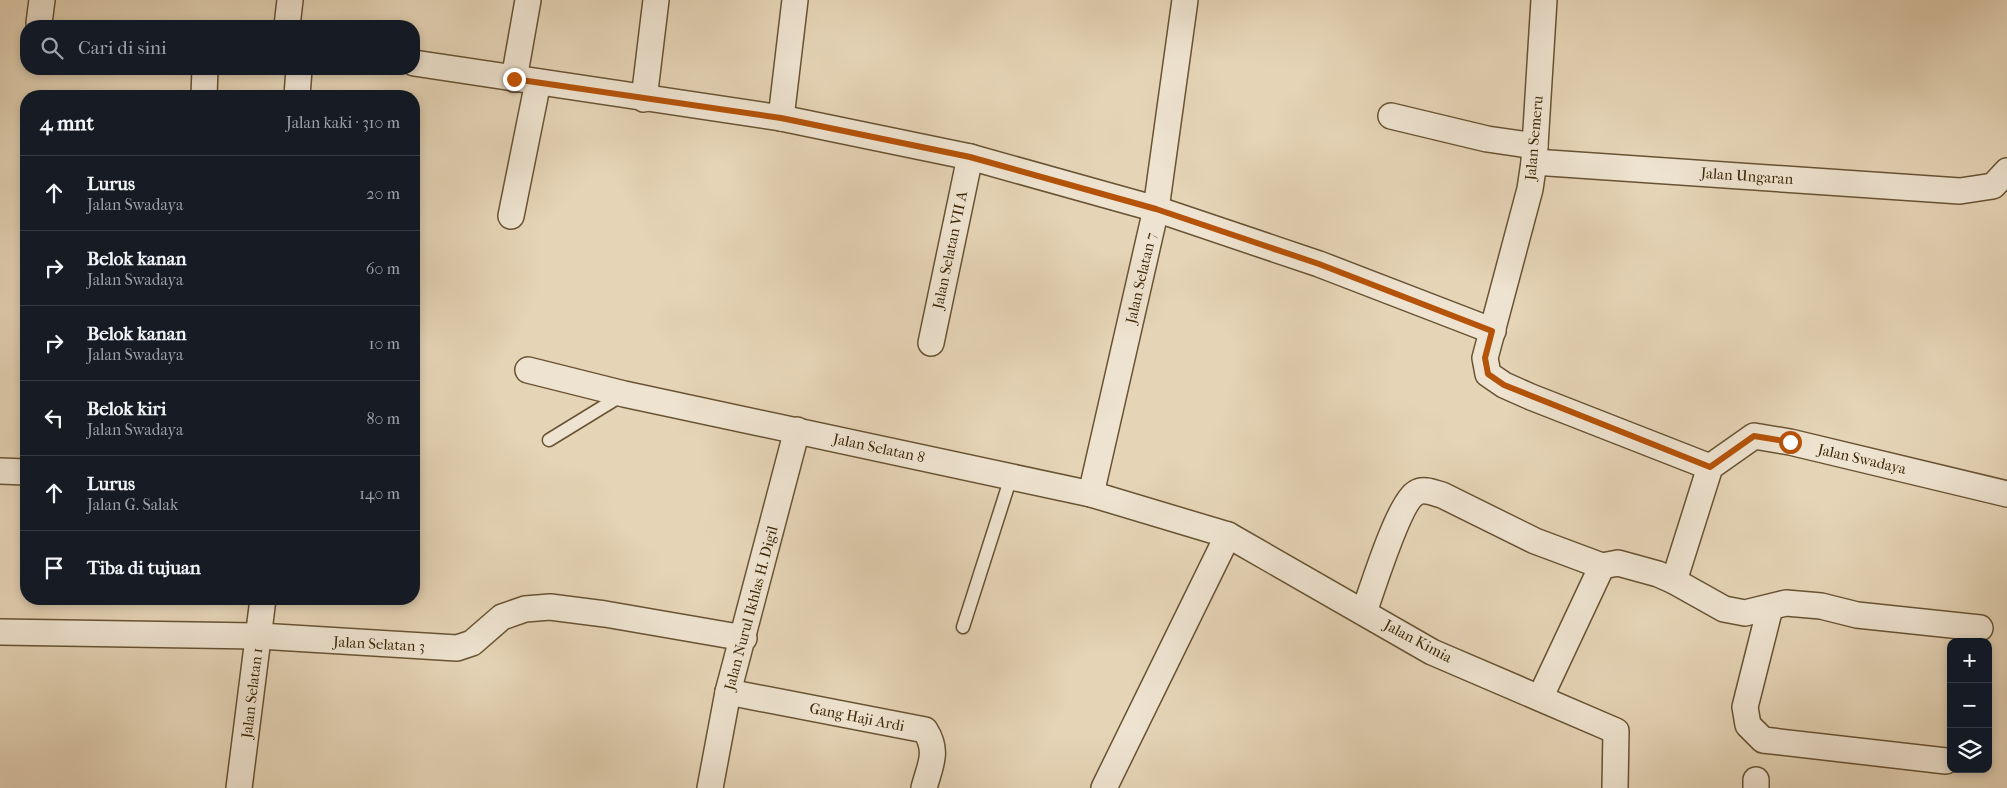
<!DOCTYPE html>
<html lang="id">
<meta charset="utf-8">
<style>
body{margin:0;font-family:"IM FELL French Canon",serif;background:#20242c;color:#f1f3f6}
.controls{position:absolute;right:15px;bottom:15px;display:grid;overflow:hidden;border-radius:10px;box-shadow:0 2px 8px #0003}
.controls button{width:45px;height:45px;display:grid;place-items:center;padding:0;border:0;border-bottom:1px solid #363941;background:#171b24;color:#f1f3f6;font:25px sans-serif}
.stop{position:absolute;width:15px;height:15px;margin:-11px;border:4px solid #b45309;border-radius:50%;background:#fff}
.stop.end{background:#b45309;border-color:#fff;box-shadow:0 1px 5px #0008}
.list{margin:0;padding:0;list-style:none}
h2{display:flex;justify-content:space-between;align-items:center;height:65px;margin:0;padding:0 20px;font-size:21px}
h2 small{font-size:16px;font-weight:400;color:#9ea1a6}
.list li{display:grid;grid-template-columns:32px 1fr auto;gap:15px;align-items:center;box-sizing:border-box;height:75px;padding:0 20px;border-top:1px solid #363941}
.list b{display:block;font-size:19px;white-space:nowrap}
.list p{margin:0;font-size:16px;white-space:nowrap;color:#9ea1a6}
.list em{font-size:16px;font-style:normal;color:#9ea1a6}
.icon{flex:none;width:28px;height:28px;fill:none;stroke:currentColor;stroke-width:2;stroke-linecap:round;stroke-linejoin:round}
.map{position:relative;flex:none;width:2007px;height:788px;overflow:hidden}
.search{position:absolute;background:#171b24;box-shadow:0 2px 8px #0003;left:20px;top:20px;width:400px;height:55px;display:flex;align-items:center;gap:12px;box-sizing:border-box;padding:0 18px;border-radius:20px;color:#9ea1a6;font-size:19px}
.panel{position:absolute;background:#171b24;box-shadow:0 2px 8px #0003;left:20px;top:90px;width:400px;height:515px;border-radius:20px}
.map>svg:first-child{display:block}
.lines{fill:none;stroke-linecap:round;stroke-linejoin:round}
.lane-casing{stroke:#685332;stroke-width:15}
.street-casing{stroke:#685332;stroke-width:28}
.lane{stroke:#eee3d0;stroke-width:12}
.street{stroke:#eee3d0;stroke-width:25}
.route{stroke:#b45309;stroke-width:6}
.labels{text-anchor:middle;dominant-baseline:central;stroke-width:4;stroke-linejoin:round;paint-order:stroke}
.street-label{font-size:15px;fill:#3e2806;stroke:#eee3d0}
</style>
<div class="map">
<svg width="2007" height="788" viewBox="0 0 2007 788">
<rect width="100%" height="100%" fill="#e5d4b6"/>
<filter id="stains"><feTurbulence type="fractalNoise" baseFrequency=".004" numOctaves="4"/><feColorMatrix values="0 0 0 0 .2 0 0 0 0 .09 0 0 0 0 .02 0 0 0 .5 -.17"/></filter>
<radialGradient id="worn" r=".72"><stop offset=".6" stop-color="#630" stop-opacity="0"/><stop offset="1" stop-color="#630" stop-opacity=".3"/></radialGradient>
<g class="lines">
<g class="lane-casing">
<g id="lane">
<polyline points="549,440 624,394"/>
<polyline points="963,627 1011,477"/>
</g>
</g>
<g class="street-casing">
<g id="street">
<polyline points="1544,0 1534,162 1530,189 1485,358 1488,374 1504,385 1531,397 1710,467"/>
<polyline points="39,23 42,0"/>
<polyline points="287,26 290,0"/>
<polyline points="414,63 781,118 970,157 1156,209 1319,264 1493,331"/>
<polyline points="514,79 528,0"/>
<polyline points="204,96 205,69"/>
<polyline points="297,96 299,69"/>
<polyline points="644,99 656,0"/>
<polyline points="1391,116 1487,139 1535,146"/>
<polyline points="781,118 795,0"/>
<polyline points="1534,162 1960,191 1993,186 2007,171"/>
<polyline points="511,216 538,82"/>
<polyline points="931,343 970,157"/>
<polyline points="528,370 624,394 1091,494 1228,535 1432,652 1616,731 1615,788"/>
<polyline points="1710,467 1754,436 1790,442 2007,494"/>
<polyline points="0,471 26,472"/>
<polyline points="1091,494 1156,209 1185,0"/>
<polyline points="1674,581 1724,609 1745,613 1786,603 1821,606 1857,615 1980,628"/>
<polyline points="1770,608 1745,707 1748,725 1763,740 1946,761"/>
<path d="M1364,612C1372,590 1399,502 1416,493C1424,488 1434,493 1442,495L1535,541L1602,566"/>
<polyline points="0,632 259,636 457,648 472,643 502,617 525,609 550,607 605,614 744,638"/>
<path d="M728,692L925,730C939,752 930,765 924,788"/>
<polyline points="1540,698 1602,566 1618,563 1658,574 1674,581 1710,467"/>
<polyline points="239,788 263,599"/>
<polyline points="710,788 728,692 797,430"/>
<polyline points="1104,788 1228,535"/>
<polyline points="1756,788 1756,780"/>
</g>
</g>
<use href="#lane" class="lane"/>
<use href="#street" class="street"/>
</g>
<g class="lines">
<polyline class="route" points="514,79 781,118 970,157 1156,209 1319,264 1492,331 1485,358 1488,374 1504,385 1710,467 1754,436 1790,442"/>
</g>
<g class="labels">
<g class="street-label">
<text transform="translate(1534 138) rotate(-85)">Jalan Semeru</text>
<text transform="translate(1747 176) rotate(4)">Jalan Ungaran</text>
<text transform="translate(950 250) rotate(-78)">Jalan Selatan VII A</text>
<text transform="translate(1141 278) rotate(-77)">Jalan Selatan 7</text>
<text transform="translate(879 448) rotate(12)">Jalan Selatan 8</text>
<text transform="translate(1862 459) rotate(13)">Jalan Swadaya</text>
<text transform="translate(751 608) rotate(-75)">Jalan Nurul Ikhlas H. Digil</text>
<text transform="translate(1418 641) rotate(28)">Jalan Kimia</text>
<text transform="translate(379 644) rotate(3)">Jalan Selatan 3</text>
<text transform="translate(252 693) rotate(-83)">Jalan Selatan 1</text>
<text transform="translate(857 717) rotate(11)">Gang Haji Ardi</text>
</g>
</g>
<rect width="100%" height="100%" filter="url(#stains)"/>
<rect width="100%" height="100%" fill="url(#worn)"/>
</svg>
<div class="controls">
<button>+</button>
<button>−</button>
<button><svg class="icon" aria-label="layers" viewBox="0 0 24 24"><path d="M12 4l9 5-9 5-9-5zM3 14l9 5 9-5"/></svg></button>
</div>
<div class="stop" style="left:1790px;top:442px"></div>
<div class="stop end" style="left:514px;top:79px"></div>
<div class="search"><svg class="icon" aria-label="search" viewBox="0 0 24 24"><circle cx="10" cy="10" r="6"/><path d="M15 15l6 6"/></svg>Cari di sini</div>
<section class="panel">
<h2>4 mnt<small>Jalan kaki · 310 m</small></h2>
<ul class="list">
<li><svg class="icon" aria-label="ahead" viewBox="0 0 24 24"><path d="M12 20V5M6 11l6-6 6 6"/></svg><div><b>Lurus</b><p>Jalan Swadaya</p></div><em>20 m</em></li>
<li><svg class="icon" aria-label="right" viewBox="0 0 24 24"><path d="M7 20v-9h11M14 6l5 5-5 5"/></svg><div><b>Belok kanan</b><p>Jalan Swadaya</p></div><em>60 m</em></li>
<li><svg class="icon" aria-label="right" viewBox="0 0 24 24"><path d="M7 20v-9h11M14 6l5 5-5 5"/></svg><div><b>Belok kanan</b><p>Jalan Swadaya</p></div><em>10 m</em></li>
<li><svg class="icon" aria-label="left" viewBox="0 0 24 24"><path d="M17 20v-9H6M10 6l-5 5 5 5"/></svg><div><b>Belok kiri</b><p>Jalan Swadaya</p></div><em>80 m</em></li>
<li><svg class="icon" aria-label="ahead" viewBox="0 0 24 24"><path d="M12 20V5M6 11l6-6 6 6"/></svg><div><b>Lurus</b><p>Jalan G. Salak</p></div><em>140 m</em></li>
<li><svg class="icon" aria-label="arrive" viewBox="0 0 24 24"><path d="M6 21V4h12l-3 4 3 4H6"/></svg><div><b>Tiba di tujuan</b></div></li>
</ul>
</section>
</div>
